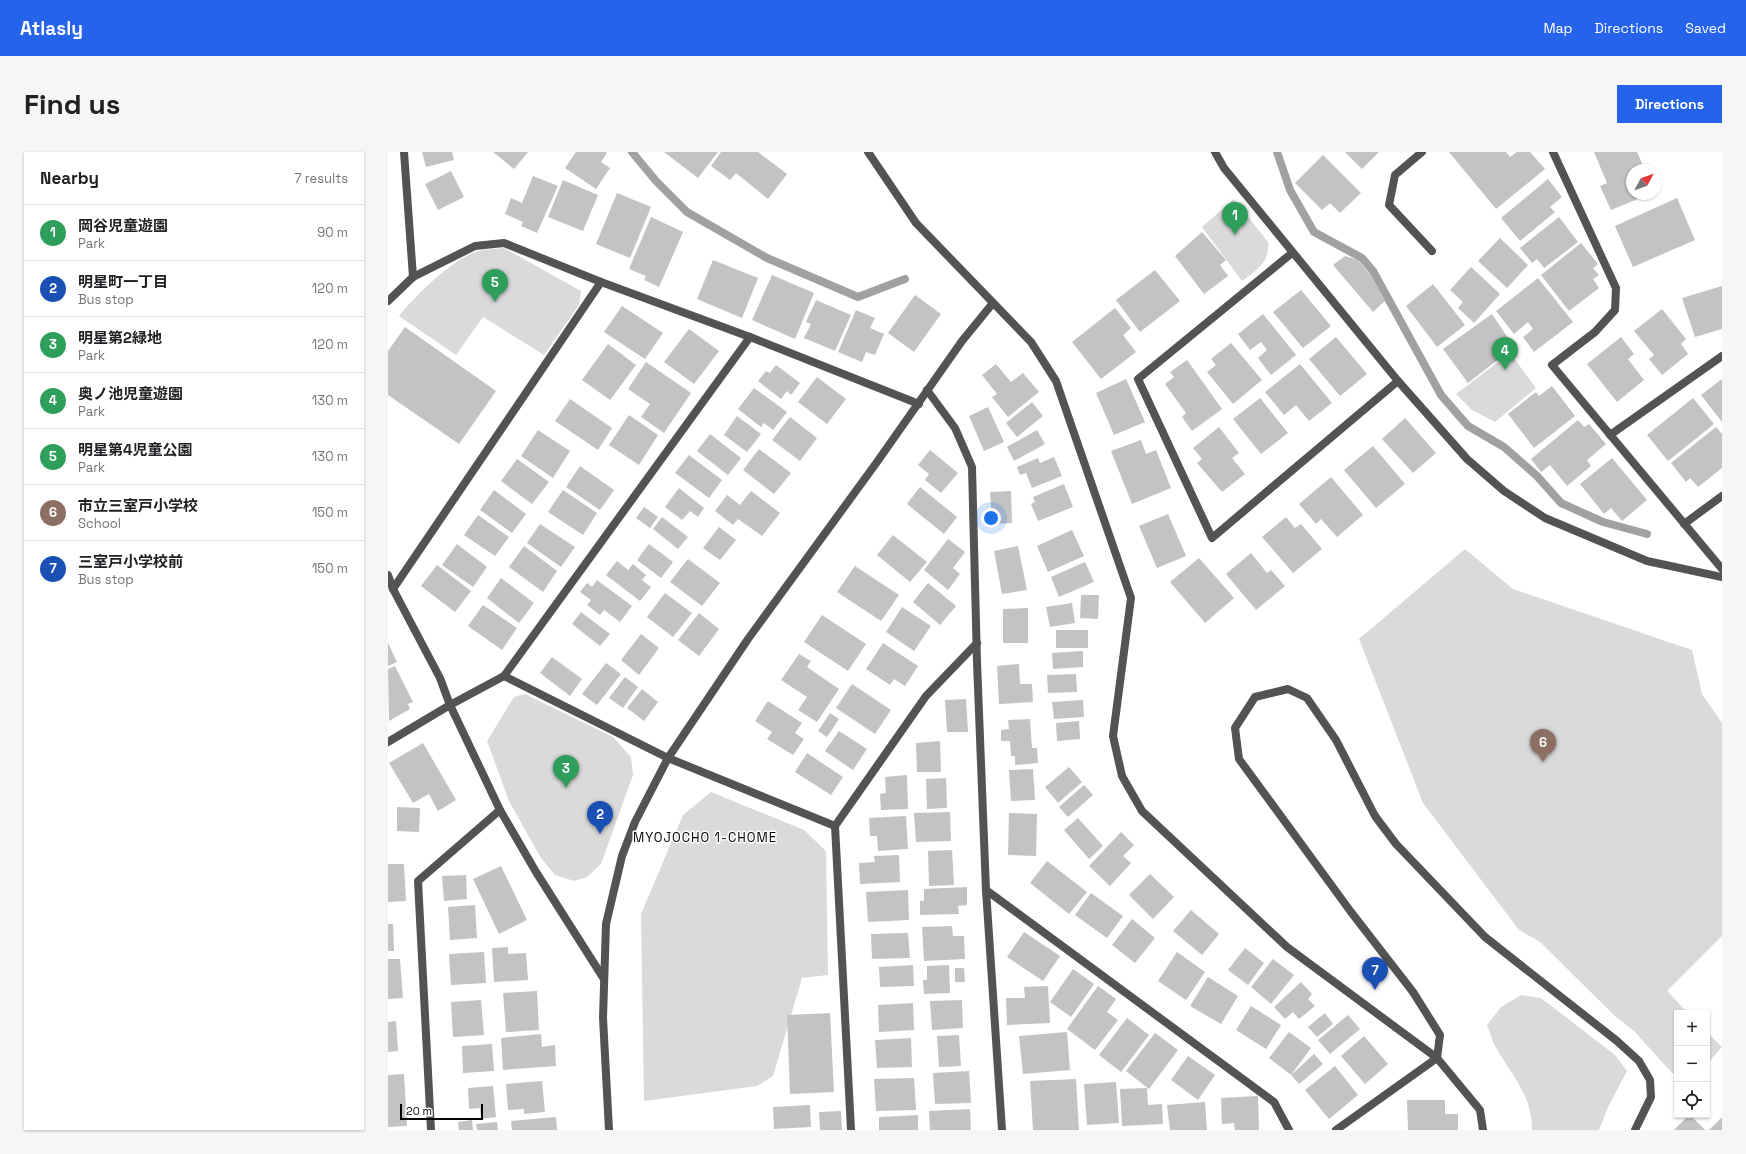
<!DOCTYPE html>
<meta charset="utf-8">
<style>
body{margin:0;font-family:"Space Grotesk","Noto Sans JP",sans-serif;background:#f6f6f6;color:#202124}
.controls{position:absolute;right:12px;bottom:12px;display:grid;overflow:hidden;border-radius:0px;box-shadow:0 1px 3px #0004}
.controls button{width:36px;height:36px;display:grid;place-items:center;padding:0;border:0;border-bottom:1px solid #e0e0e0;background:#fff;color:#202124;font:20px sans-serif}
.compass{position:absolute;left:1238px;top:12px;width:36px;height:36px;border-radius:50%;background:#fff;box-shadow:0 1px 3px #0004;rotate:49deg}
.scale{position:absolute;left:12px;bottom:10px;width:83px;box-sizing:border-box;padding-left:4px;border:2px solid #000;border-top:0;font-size:11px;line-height:14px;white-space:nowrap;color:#000;-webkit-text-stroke:3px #fff;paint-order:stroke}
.you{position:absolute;left:603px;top:366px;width:14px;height:14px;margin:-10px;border:3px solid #fff;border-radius:50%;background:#1a73e8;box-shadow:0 0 0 6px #1a73e833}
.badge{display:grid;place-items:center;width:26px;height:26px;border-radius:50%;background:#2563eb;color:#fff;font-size:13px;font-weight:700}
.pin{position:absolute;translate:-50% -33px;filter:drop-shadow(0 1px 2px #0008)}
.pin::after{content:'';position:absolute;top:21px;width:14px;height:12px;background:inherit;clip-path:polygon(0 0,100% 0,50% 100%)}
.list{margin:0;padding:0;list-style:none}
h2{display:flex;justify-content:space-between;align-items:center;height:52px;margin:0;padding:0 16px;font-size:17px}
h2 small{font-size:13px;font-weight:400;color:#757577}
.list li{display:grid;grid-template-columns:26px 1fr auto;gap:12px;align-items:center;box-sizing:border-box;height:56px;padding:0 16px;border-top:1px solid #e0e0e0}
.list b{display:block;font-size:15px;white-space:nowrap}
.list p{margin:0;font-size:13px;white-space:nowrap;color:#757577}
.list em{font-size:13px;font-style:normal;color:#757577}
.icon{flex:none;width:22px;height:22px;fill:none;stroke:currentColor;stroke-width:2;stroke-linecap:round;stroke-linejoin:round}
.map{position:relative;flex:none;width:1334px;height:978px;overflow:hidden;border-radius:0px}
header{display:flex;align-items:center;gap:24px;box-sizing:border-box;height:56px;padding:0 20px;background:#2563eb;color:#fff}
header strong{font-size:19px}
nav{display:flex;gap:22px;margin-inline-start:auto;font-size:14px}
.intro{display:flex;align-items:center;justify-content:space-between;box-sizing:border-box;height:96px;padding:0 24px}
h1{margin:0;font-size:28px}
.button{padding:10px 18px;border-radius:0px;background:#2563eb;color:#fff;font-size:14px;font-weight:700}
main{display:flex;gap:24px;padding:0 24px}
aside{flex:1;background:#fff;border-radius:0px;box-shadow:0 1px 3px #0004}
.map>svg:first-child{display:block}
.green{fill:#dadada}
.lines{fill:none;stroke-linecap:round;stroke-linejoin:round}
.stream{stroke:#a1a1a1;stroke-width:8}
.building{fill:#c3c3c3}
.service{stroke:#535353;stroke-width:8}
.minor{stroke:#535353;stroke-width:8}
.tertiary{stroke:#535353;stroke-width:8}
.labels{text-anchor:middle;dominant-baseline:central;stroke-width:3;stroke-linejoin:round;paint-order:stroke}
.neighbourhood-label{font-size:13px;letter-spacing:1px;fill:#000;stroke:#fff}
</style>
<header>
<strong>Atlasly</strong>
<nav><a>Map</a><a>Directions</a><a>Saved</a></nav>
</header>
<div class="intro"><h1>Find us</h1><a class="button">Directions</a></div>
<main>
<aside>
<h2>Nearby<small>7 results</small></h2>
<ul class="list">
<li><span class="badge" style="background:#2e9e5b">1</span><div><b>岡谷児童遊園</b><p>Park</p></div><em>90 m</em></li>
<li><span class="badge" style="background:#1a4fb4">2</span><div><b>明星町一丁目</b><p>Bus stop</p></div><em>120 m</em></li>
<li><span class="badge" style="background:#2e9e5b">3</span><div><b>明星第2緑地</b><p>Park</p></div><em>120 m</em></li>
<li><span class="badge" style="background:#2e9e5b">4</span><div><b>奥ノ池児童遊園</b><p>Park</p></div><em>130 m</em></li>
<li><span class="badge" style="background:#2e9e5b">5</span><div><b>明星第4児童公園</b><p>Park</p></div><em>130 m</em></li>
<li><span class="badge" style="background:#8d6e63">6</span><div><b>市立三室戸小学校</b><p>School</p></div><em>150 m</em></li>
<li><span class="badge" style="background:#1a4fb4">7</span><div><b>三室戸小学校前</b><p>Bus stop</p></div><em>150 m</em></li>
</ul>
</aside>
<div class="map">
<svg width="1334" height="978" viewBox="0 0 1334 978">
<rect width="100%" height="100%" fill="#fff"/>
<g class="green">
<path d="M846,47L880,90C882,111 868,118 854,129L814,75Z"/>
<path d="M116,96L193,139L191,153L156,203L95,165L68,203L11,164C28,143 67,104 94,98C101,97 109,97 116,96Z"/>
<polygon points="1122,201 1148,236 1107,270 1084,258 1068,242"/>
<polygon points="1077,397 1125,437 1304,498 1314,542 1334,571 1334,784 1279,839 1300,861 1289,861 1289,921 1284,921 1246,879 1228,865 1152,790 1131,778 1035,651 971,487"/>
<polygon points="137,542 225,585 243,605 245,623 213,712 199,725 186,729 167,723 153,706 121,649 99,589 126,545"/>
<polygon points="323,640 416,678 438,699 440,823 414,826 385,924 369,934 256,949 253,762 295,663"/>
<path d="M1133,843L1153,846L1227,903L1239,919L1220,955L1211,978H1144C1144,942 1123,923 1107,894C1104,888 1102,880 1099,873L1113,855Z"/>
<polygon points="1319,880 1334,895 1319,912"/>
</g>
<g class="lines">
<g class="stream">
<polyline points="244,0 268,29 299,60 379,106 470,145 517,127"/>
<polyline points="889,0 902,38 926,80 974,106 985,119 1053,243 1080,274 1116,295 1149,324 1173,351 1215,370 1259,382"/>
</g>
</g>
<g class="building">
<polygon points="34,0 64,0 66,8 38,15"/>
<polygon points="105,0 140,0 126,17"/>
<polygon points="188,0 217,0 219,1 213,10 222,16 208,37 177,16"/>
<polygon points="276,0 330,0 310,26"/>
<polygon points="333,0 370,0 399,22 380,47 348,21 342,28 323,14"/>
<polygon points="957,0 991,0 974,17"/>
<polygon points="1061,0 1118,0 1122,5 1129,0 1142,0 1157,17 1108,57"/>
<polygon points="1206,0 1249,0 1257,18 1244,18 1244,42 1262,42 1223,58 1212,34 1219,31"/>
<polygon points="935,3 973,41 952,61 942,51 934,58 907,31"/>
<polygon points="63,19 76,45 50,58 37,32"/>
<polygon points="145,24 170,34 149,81 133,74 135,70 117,62 123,46 134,51"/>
<polygon points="1160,27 1174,45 1162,55 1167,60 1132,89 1113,66"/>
<polygon points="175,28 210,43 195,79 160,65"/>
<polygon points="229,41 263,55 242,106 208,92"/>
<polygon points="1289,46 1307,88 1245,115 1227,74"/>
<polygon points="263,65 295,80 271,135 256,128 258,124 241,117"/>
<polygon points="1171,65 1190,90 1156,116 1149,107 1144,111 1132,96"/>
<polygon points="814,80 838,108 832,113 840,124 816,142 787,104"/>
<polygon points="1112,86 1140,113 1119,136 1090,109"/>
<polygon points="1193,91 1210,112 1205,116 1211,123 1205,127 1211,136 1181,159 1153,123"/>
<polygon points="957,104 970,108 982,122 997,149 985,160 945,113"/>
<polygon points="325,108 370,126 354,166 309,147"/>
<polygon points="1083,115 1112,142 1086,171 1070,156 1075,150 1062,138"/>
<polygon points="767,118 792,149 752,180 728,148"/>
<polygon points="384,123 426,141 407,187 364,168"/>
<polygon points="1150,126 1185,170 1146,200 1135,185 1145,177 1140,170 1126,182 1108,159"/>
<polygon points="1045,132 1077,173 1049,195 1018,154"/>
<polygon points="1334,134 1334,177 1307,185 1294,146"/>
<polygon points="913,138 943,174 915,196 885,160"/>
<polygon points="527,143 553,162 526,200 500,181"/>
<polygon points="428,148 463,163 447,199 416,186 423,172 418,170"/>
<polygon points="234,154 275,181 257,207 216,180"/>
<polygon points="727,156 743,176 735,183 748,200 713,227 684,190"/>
<polygon points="1274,157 1298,187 1293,192 1300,202 1274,223 1261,207 1266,203 1246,179"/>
<polygon points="468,158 487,166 482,176 496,182 487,203 478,200 474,210 450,200"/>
<polygon points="875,162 908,203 883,223 870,206 879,198 873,190 862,198 850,182"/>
<polygon points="1104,162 1126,195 1080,231 1055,197"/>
<polygon points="17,175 108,239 71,292 0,243 0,199"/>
<polygon points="301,177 331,199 306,232 276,210"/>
<polygon points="948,185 979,222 952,244 921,207"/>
<polygon points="1233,185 1246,202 1240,207 1256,228 1229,250 1199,212"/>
<polygon points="843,191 874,228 845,252 819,220 828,213 823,207"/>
<polygon points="220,192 248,213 222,248 194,228"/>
<polygon points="799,208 834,257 804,279 794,265 798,261 777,232 786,225 782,220"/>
<polygon points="258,210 303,241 276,281 253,265 262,252 240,237"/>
<polygon points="608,212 623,230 635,221 651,240 620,265 604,245 609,242 594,223"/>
<polygon points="912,212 944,251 921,269 908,253 896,263 877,240"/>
<polygon points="388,213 412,231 403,243 399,239 393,247 370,229 378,219 382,221"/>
<polygon points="429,225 458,247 439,272 410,250"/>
<polygon points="738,227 757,270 726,283 708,241"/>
<polygon points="1334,227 1334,270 1313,243"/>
<polygon points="1164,234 1187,264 1146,296 1120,262 1148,240 1151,244"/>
<polygon points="366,236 399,260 385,278 376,271 373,275 350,257"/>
<polygon points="872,246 900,281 873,302 845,267"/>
<polygon points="1305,246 1326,272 1280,309 1259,283"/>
<polygon points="182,247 224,276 210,298 167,269"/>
<polygon points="644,250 655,264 629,285 618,271"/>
<polygon points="600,255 616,290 596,299 581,264"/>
<polygon points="241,263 270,283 251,313 221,293"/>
<polygon points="349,264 373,282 359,300 336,283"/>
<polygon points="402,265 429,286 412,309 384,288"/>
<polygon points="1017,266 1048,301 1025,321 994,287"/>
<polygon points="1190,268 1196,275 1201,272 1218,292 1199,308 1203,314 1179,334 1162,313 1153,320 1143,307"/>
<polygon points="831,275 851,301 844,306 857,322 834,340 809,311 814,307 805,296"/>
<polygon points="1328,275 1334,282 1334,316 1310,335 1302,326 1298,330 1283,311"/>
<polygon points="150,278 182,299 165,326 133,304"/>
<polygon points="649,278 657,292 626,309 619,295"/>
<polygon points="322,282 353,306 340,323 309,299"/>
<polygon points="753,288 758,302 768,298 783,336 744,352 723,299"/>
<polygon points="985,294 1017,332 988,356 956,318"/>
<polygon points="371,297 403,321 386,342 355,318"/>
<polygon points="542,298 570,321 553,341 537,328 541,322 530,313"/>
<polygon points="301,303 334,328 321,346 287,321"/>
<polygon points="666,305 674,324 644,336 638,321 632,323 629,315 650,306 652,311"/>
<polygon points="1224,306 1259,348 1234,369 1223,356 1216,362 1192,332"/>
<polygon points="129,307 161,330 144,352 113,329"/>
<polygon points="192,314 226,338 212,358 178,335"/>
<polygon points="943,325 975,363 949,385 933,367 928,372 911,352"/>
<polygon points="676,332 685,355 650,369 643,352 647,350 645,345"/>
<polygon points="532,335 569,365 556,382 519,352"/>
<polygon points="291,336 316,356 310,365 302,359 294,368 277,355"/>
<polygon points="106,338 138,362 124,381 92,358"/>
<polygon points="175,338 209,361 195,383 160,360"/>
<polygon points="363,339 392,361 374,384 350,367 345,373 327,359 339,343 352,353"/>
<polygon points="623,339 624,371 604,372 602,340"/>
<polygon points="256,355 270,365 262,376 248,366"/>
<polygon points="780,362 798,404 769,416 751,374"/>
<polygon points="90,363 121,385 107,404 76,383"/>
<polygon points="274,365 300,385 290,397 265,377"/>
<polygon points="898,365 907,376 913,372 934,397 905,421 874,385"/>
<polygon points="152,372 187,395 173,415 139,391"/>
<polygon points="331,375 348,388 332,408 315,396"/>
<polygon points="684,378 696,404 660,420 649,394"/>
<polygon points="505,383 539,410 522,430 489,403"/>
<polygon points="560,387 577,400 565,416 572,422 560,438 536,418"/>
<polygon points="69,392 99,415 85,435 54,413"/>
<polygon points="261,392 285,410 273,426 249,408"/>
<polygon points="136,394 169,419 155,440 121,415"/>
<polygon points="630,394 639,438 614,442 606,399"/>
<polygon points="863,401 879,421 883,418 897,434 868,458 838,422"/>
<polygon points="811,406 846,446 817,471 782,430"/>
<polygon points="300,407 332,431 314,454 282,430"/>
<polygon points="229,409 240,418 245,412 258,423 254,428 263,435 252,449 218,423"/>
<polygon points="697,410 706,430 671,445 663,425"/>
<polygon points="49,413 83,439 67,460 33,434"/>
<polygon points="467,414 511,443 493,469 449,440"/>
<polygon points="113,426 146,451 131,471 99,446"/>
<polygon points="209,428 244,454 232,470 216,458 212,463 199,453 203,448 192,440 199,431 204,435"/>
<polygon points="540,431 568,454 552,473 525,450"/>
<polygon points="277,441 304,461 285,485 259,465"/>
<polygon points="693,443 711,443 710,467 692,466"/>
<polygon points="684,451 687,471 662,475 658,455"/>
<polygon points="95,453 129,476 114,498 80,474"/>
<polygon points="514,455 543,474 526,499 498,480"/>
<polygon points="640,456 640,491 615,491 615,457"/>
<polygon points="193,460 222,482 212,494 184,472"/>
<polygon points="311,461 331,477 311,504 290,488"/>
<polygon points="434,463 478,492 460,519 416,490"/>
<rect x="668" y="478" width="32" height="18"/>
<polygon points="253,482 271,496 251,523 233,508"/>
<polygon points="0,491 9,510 0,514"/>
<polygon points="495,491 530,514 517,534 506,527 502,533 478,517"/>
<polygon points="695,499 695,515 665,517 664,501"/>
<polygon points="411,502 423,509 419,515 451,537 429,570 410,558 419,545 393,528"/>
<polygon points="164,505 194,527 182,544 152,521"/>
<polygon points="218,511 233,522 209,553 194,542"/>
<polygon points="631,512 632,532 644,532 645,550 611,552 609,514"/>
<polygon points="7,514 25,550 20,552 22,557 1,569 0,517"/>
<polygon points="688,522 689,540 660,541 659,523"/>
<polygon points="237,525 250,535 235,556 221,546"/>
<polygon points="464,532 503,558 487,582 448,556"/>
<polygon points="254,537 270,550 256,569 239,556"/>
<polygon points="578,547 580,580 559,580 557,548"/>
<polygon points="695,548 696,565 666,567 664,550"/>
<polygon points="380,549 414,571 407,581 416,587 405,603 379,587 384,580 367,569"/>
<polygon points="442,561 451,567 439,585 430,579"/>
<polygon points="642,567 644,596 649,596 650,611 627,613 627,604 623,604 622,589 613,589 613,578 621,577 620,568"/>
<polygon points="691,569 692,587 669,589 668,571"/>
<polygon points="451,579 479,597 465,618 437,599"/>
<polygon points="552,589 553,620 529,620 528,591"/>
<polygon points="35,591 68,648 50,659 41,642 25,651 1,611"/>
<polygon points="419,601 455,625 443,643 407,620"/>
<polygon points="681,615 694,630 670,651 657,635"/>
<polygon points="645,617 647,648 623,649 621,618"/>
<polygon points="519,623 520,657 493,658 492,642 498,641 497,625"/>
<polygon points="558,626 559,656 539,657 538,627"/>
<polygon points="696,633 705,643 680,665 671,655"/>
<polygon points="9,655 32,656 31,680 9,679"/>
<polygon points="562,660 563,689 528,690 526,661"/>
<polygon points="621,661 649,662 648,704 620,703"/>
<polygon points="518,664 520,697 490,699 489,684 482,684 481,666"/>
<polygon points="690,666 715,694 701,707 676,678"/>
<polygon points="733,680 746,693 735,704 743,711 722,734 701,714"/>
<polygon points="564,698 566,733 541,734 540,699"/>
<polygon points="511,703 512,730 472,732 471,711 487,710 486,704"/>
<polygon points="659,709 699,740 681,762 642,731"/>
<polygon points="0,712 16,712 18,749 0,750"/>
<polygon points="113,714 139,768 111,782 85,727"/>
<polygon points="762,722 786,745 765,767 741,743"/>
<polygon points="78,723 79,747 56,749 54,724"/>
<polygon points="579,735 579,753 570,754 571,762 532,763 532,749 536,749 536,737"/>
<polygon points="520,738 521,768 480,770 478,740"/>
<polygon points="703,741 735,764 719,786 687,763"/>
<polygon points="87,753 89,786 62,788 60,755"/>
<polygon points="803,758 831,782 814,803 785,779"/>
<polygon points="744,767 767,786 747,811 724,793"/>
<polygon points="0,772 5,772 6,799 0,799"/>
<polygon points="564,774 565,784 576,784 577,807 536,809 534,775"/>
<polygon points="636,780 672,804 655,829 619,805"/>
<polygon points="520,781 522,806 484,807 483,782"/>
<polygon points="120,795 120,802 138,801 140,828 106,830 104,796"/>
<polygon points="857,796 876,811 860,833 840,818"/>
<polygon points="96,800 98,831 63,833 61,802"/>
<polygon points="789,800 817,820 798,848 770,829"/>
<polygon points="0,807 12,807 15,846 0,847"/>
<polygon points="885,807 906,823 883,852 863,835"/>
<polygon points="525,813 526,834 492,835 491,815"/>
<polygon points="561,813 562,841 536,842 535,828 539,828 539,814"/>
<polygon points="567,816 576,816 577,830 567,830"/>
<polygon points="685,817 706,832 683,865 662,850"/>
<polygon points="820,825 850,844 833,872 802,854"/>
<polygon points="913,830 924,842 920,847 927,854 911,867 905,860 897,867 886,855"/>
<polygon points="660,834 662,871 619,873 618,846 637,846 636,835"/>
<polygon points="710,834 728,847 719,860 730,868 707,898 679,877"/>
<polygon points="149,839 151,878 118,880 115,841"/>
<polygon points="93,848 96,883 65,885 63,850"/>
<polygon points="574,848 575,876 544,878 542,849"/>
<polygon points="525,851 526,878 491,880 490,853"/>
<polygon points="863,854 893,873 878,897 848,878"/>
<polygon points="442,861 446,940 402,942 399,863"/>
<polygon points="937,861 945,872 929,885 920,875"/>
<polygon points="960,863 972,877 942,902 930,888"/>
<polygon points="739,866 761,883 733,920 711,903"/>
<polygon points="8,869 10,899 0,900 0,870"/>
<polygon points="679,880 682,918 635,922 631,884"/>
<polygon points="901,880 923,896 903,923 881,906"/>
<polygon points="767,881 790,898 761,937 738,919"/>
<polygon points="153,882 154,895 167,893 168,914 115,918 113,886"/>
<polygon points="571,883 573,914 551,915 549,884"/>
<polygon points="976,884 1000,912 977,932 953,904"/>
<polygon points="523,886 524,915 489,916 487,888"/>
<polygon points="104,892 106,919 75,921 74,894"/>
<polygon points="926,902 935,912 911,932 903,923"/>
<polygon points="800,904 827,923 810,948 783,928"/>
<polygon points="947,914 970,943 941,967 917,938"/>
<polygon points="581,919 583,951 547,952 545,921"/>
<polygon points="16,922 19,974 0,975 0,923"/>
<polygon points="526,926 528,958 488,959 486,927"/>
<polygon points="688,927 691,978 645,978 642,929"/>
<polygon points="154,929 157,960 136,962 136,957 120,958 118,932"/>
<polygon points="728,930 731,971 699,973 696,932"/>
<polygon points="105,934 108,965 93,967 92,956 81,957 80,936"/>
<polygon points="759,936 760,953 774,952 775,972 734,974 732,937"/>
<polygon points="870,944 871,978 847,978 846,971 834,972 833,946"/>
<polygon points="1019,948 1057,948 1057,962 1070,962 1070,978 1020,978"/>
<polygon points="817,950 819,978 782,978 779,953"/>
<polygon points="422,953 423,975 386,977 385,955"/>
<polygon points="582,957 583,978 542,978 541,959"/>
<polygon points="453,959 454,978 432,978 431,960"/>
<polygon points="530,963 530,978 491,978 491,965"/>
<polygon points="1302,963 1317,978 1286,978 1301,963"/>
<polygon points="168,965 169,978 124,978 123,969"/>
<polygon points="1334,965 1334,978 1321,978"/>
<polygon points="84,968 85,978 71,978 70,970"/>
<polygon points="109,970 110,978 89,978 88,972"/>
</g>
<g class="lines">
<polyline class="service" points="1049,906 1052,883 1025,840 963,760 851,607 847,576 867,545 900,537 919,546 948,588 987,664 1008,692 1097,785 1229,889 1251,909 1262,928 1263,945 1247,978"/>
<g class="minor">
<polyline points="16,0 25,125"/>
<polyline points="480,0 528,71 643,190 668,229 743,446 725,584 734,624 754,659 899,795 1049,906 1092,958 1095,978"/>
<polyline points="1034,0 1007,23 1001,53 1044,99"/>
<polyline points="1165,0 1228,136 1227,158 1207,180 1164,213 1334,417"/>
<polyline points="904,101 750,227 824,386 1010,229"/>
<polyline points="0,149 25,125 87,94 116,91 213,130 362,185 531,252"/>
<polyline points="539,238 567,276 584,315 589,510 598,738 614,978"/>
<polyline points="1222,283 1334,204"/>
<polyline points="1296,372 1334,344"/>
<polyline points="0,423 5,437 52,526 62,553 112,658 148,720 216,827"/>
<polyline points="5,437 213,130"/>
<polyline points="116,524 362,185"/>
<polyline points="0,590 62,553 116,524 280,606 447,674"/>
<polyline points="598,738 886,950 901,978"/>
<polyline points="43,978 30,729 112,658"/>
<polyline points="463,978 447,674 538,544 589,491"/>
<polyline points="948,978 1049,906"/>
</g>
<g class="tertiary">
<polyline points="827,0 836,16 1010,229 1079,307 1116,339 1157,366 1259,409 1334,425"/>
<polyline points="221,978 215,866 218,772 234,704 247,670 280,606 360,487 489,310 574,189 605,151"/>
</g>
</g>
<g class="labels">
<g class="neighbourhood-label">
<text x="317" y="685">MYOJOCHO 1-CHOME</text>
</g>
</g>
</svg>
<div class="controls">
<button>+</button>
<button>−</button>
<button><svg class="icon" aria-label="locate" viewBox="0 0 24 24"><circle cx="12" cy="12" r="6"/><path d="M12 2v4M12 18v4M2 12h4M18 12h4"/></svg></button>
</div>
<svg class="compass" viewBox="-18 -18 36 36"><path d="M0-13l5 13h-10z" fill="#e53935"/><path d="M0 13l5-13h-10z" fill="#757577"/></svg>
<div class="scale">20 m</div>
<div class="you"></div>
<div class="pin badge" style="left:847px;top:83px;background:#2e9e5b">1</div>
<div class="pin badge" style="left:212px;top:682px;background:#1a4fb4">2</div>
<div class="pin badge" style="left:178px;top:636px;background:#2e9e5b">3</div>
<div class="pin badge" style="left:1117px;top:218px;background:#2e9e5b">4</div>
<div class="pin badge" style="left:107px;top:150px;background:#2e9e5b">5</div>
<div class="pin badge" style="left:1155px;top:610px;background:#8d6e63">6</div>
<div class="pin badge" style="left:987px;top:838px;background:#1a4fb4">7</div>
</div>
</main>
